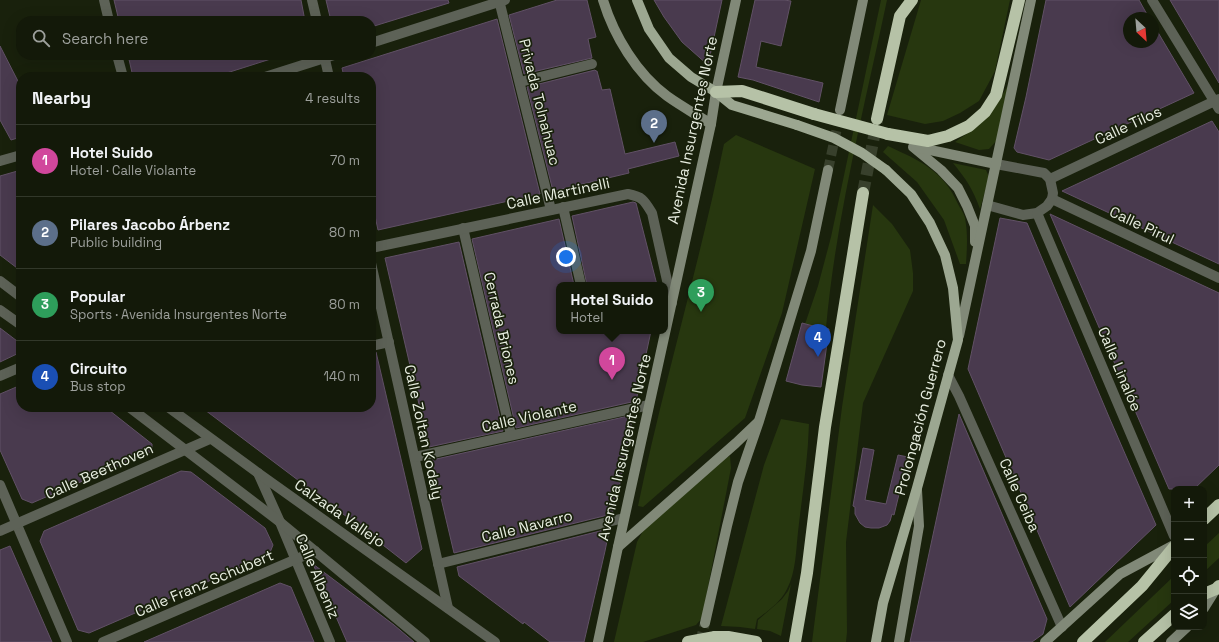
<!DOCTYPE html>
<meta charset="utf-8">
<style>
body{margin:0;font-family:"Space Grotesk",sans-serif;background:#1c2212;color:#f1f3f6}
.controls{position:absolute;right:12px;bottom:12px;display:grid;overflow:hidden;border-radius:8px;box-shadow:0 4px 16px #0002}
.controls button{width:36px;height:36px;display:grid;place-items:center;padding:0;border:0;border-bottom:1px solid #32382a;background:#131909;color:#f1f3f6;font:20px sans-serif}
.compass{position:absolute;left:1123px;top:12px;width:36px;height:36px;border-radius:50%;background:#131909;box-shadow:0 4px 16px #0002;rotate:154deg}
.you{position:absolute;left:566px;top:257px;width:14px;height:14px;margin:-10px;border:3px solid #fff;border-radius:50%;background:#1a73e8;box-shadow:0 0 0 6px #1a73e833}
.badge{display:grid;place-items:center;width:26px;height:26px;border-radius:50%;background:#db2777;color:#fff;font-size:13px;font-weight:700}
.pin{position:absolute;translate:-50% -33px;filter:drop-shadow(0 1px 2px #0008)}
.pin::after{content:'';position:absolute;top:21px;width:14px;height:12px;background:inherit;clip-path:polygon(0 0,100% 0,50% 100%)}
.popup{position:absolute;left:556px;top:282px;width:112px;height:52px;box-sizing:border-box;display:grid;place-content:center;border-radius:8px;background:#131909;filter:drop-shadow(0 1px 3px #0005);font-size:13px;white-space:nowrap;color:#9da09c}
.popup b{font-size:15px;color:#f1f3f6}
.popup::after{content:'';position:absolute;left:50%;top:100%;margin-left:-8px;border:8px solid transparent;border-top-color:#131909}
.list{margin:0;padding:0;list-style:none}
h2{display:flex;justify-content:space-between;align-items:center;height:52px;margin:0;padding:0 16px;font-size:17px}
h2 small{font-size:13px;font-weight:400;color:#9da09c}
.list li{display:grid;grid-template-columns:26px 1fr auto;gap:12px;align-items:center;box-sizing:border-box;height:72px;padding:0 16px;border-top:1px solid #32382a}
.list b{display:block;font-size:15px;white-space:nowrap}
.list p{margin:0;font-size:13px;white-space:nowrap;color:#9da09c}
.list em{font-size:13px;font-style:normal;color:#9da09c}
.icon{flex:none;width:22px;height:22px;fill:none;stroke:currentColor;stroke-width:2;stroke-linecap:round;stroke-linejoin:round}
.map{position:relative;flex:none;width:1219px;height:642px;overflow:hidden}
.search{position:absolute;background:#131909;box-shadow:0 4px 16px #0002;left:16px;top:16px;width:360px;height:44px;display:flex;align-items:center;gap:10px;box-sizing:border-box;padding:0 14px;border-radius:16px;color:#9da09c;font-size:15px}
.panel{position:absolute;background:#131909;box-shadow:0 4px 16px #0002;left:16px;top:72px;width:360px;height:340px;border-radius:16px}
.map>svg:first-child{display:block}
.green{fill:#27370f}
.building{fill:#493a4e;stroke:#615166}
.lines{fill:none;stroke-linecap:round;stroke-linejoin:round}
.secondary-tunnel{stroke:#38402c;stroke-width:10;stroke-dasharray:10 5;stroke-linecap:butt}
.motorway-tunnel{stroke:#38402c;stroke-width:12;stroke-dasharray:12 6;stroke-linecap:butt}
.minor{stroke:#5d6257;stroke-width:10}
.tertiary{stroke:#5d6257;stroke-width:10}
.secondary{stroke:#818978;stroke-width:10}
.primary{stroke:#9ca791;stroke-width:10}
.motorway{stroke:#b6c2a7;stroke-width:12}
.primary-bridge{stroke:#9ca791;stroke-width:10}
.motorway-bridge{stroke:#b6c2a7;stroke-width:12}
.labels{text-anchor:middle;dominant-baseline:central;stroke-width:3.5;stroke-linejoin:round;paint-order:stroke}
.street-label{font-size:15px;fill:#e8eee1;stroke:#19210c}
</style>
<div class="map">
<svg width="1219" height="642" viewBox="0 0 1219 642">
<rect width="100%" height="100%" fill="#19210c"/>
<g class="green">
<path d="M881,0H887C864,109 836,217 826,328L805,324L818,286L831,237Z"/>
<polygon points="921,0 1010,0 995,71 979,101 960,113 943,121 925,124 887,115"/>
<polygon points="1008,85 997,140 989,149 979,150 955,142 975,128 995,107"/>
<path d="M736,135L815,169L782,313L745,418L643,507L638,506C663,385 699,266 724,144Z"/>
<path d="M888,146C920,161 943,170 958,204C960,208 964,213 965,218C968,233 967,249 966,264H960L944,220L917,182L883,152Z"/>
<path d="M953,163L986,170L989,177L980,209C973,189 966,179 953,163Z"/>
<polygon points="873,205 892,224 910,250 913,273 913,291 863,403 846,542 847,632 846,642 812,642 842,407"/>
<path d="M781,419L809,424C808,460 802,496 798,532C796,550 796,572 787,589C781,602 768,611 757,619L755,629L740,627L721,626L764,465Z"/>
<polygon points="730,456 731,468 702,618 696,625 643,642 614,642 637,542 643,531 723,459"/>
<polygon points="1219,533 1219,558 1204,572 1204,547"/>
<polygon points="1174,576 1174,600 1128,642 1105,642"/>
<polygon points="791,584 781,636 770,631 757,629 758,620 782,599 788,591"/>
</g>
<g class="building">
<polygon points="114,0 301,0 305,21 119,21"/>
<polygon points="326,0 448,0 449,3 371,27 371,21 331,21"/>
<polygon points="557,0 587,0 596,37 588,39 592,58 524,74 509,15"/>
<polygon points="654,0 722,0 708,65 682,42 664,17"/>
<polygon points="755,0 784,0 791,1 781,46 761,41 756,67 823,83 819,102 753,80 738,77"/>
<polygon points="1046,0 1139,0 1149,18 1129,18 1129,42 1153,42 1153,24 1194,93 1049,160 1017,152 1014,148 1026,97"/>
<polygon points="1170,0 1219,0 1219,83 1199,49"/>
<polygon points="497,19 540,194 378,230 371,197 371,77 344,77 342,68"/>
<polygon points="0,46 21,87 21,137 11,140 0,120"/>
<polygon points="128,55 277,55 277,57 214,77 133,77"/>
<polygon points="595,70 596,71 597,71 602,90 610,89 625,154 675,142 679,156 628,169 629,173 553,191 527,87"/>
<polygon points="1212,121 1219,132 1219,264 1062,191"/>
<polygon points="21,170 21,271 0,255 0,176"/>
<polygon points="633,202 636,203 657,285 587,285 572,216"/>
<polygon points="1050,214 1219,293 1219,465 1194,489 1169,489"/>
<polygon points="1000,218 1027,223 1109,417 1156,525 1070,607 968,369"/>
<polygon points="559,219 574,285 559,285 559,331 651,331 636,401 516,428 472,239"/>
<polygon points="459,242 503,431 429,447 385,258"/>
<polygon points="802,323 817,327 829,329 821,387 802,385 786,381"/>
<polygon points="0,328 21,344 20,348 21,352 0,362"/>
<polygon points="371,352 376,352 422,549 406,563 347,517 201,407 371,407"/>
<polygon points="21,385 21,407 105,407 152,444 152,451 32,503 22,499 0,450 0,394"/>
<polygon points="959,414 1047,619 1043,634 1032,642 910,642"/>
<polygon points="633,415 618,493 612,514 454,553 432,460"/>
<polygon points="863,448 874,450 865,500 886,504 898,455 908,457 894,515 892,514 890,521 887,525 879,528 871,528 865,527 860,523 855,514 855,507 853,506"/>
<polygon points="181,471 191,472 265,528 273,545 269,555 89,633 78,630 40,541 44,531"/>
<polygon points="608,529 607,531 609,531 605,551 584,642 550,642 524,622 523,624 459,576 457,567"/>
<polygon points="10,546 52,642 0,642 0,550"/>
<polygon points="313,564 394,625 414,642 347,642"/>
<polygon points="280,583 291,587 314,642 144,642"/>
</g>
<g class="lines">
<g class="secondary-tunnel">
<polyline points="828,170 840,114"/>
<polyline points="700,642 705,623"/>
</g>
<polyline class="motorway-tunnel" points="863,193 877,121"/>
<g class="minor">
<polyline points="104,0 109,21"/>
<polyline points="312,0 317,21"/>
<polyline points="499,0 551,210"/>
<polyline points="1152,0 1219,109"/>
<polyline points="371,43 505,0"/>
<polyline points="117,55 123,77"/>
<polyline points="324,55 329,77"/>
<polyline points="265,77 334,55"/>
<polyline points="520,82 592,64"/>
<polyline points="0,161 21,155"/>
<polyline points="1050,179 1219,99"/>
<polyline points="1052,199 1219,278"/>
<polyline points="987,205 1023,215 1037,213 1047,206 1052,199 1053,193 1050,179 1044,173 996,164"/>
<polyline points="563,207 581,285"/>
<polyline points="1037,213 1174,536"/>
<polyline points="463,228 511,435"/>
<path d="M371,248L628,194C643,197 644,200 652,213L672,303"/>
<polyline points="371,263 448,608"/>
<polyline points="371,346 389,342"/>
<polyline points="948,375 959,396 1062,627"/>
<polyline points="0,376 21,367"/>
<polyline points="415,457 649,405"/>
<polyline points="258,473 280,522 330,642"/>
<polyline points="0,485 67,642"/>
<polyline points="0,531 210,439"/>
<polyline points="438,564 624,518"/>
<polyline points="103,642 315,551"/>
</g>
<g class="tertiary">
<polyline points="0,281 21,297"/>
<polyline points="0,310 21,325"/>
<polyline points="129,407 280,522 425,642"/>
<polyline points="168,407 258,473 495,642"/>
</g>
<g class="secondary">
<path d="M603,0C614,36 637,74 667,96C681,106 697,115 711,124"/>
<polyline points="840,110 863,0"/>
<polyline points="913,147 941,170 958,188 967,206 975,226 975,242"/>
<polyline points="916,147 996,164"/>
<polyline points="959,336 1031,0"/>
<polyline points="618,547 736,443 757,423"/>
<polyline points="1204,608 1216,589"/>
<polyline points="705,623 727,526 738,482 759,421 811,251 828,170"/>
<polyline points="598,642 618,547 711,124 716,92 736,0"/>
<polyline points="899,642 919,526 917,490"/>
<polyline points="1045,642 1120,574 1174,545"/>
<polyline points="1171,642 1187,627"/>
</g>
<g class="primary">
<polyline points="637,0 649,29 669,58 691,77 716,92 732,105 797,125"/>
<polyline points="876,642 883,603 917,488 958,340 953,288 945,255 930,223 911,194 886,170"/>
</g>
<g class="motorway">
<polyline points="716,92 742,91 814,114"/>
<polyline points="877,119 900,16 912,0"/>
<polyline points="888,134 928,141 948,136 969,126 985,112 996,95 1019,0"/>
<polyline points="1204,519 1219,505"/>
<polyline points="1204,594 1216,589 1219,586"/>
<polyline points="715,637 728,637 756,642"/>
<polyline points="795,642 807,573 825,427 863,193"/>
<polyline points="1083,642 1142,586 1174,547"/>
<polyline points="1144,642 1174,615"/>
</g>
<polyline class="primary-bridge" points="797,125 834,138 862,153 886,170"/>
<g class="motorway-bridge">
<polyline points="814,114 888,134"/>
<polyline points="688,642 715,637"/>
</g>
</g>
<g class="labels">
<g class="street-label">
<text transform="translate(540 102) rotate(76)">Privada Tolnahuac</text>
<text transform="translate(1128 125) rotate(-25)">Calle Tilos</text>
<text transform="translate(692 130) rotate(-78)">Avenida Insurgentes Norte</text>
<text transform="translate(558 193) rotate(-12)">Calle Martinelli</text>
<text transform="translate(1142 225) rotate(25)">Calle Pirul</text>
<text transform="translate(502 328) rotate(77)">Cerrada Briones</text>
<text transform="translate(1120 369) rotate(67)">Calle Linalóe</text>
<text transform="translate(529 416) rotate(-13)">Calle Violante</text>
<text transform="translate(920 417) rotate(-75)">Prolongación Guerrero</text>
<text transform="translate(424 432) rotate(78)">Calle Zoltan Kodaly</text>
<text transform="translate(624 447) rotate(-77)">Avenida Insurgentes Norte</text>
<text transform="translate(99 471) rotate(-24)">Calle Beethoven</text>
<text transform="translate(1020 495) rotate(66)">Calle Ceiba</text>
<text transform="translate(340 513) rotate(35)">Calzada Vallejo</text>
<text transform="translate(527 526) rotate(-14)">Calle Navarro</text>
<text transform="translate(318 576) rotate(67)">Calle Albeniz</text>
<text transform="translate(204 583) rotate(-23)">Calle Franz Schubert</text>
</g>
</g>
</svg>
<div class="controls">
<button>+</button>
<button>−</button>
<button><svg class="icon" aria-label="locate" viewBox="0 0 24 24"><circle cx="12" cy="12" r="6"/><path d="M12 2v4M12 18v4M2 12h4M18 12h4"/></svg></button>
<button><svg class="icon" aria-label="layers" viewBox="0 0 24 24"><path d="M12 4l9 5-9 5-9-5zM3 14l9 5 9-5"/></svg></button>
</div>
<svg class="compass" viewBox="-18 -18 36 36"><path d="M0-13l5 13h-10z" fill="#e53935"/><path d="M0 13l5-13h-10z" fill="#9da09c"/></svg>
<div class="you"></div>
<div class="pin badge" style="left:612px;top:380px;background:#d1479c">1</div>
<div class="popup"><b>Hotel Suido</b>Hotel</div>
<div class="pin badge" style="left:654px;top:143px;background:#5c6f8a">2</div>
<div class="pin badge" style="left:701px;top:312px;background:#2e9e5b">3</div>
<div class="pin badge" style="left:818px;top:357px;background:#1a4fb4">4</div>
<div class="search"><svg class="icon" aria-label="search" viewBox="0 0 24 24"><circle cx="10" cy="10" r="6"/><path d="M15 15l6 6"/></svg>Search here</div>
<section class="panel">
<h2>Nearby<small>4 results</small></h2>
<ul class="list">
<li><span class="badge" style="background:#d1479c">1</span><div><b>Hotel Suido</b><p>Hotel · Calle Violante</p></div><em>70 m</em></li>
<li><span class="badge" style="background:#5c6f8a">2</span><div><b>Pilares Jacobo Árbenz</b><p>Public building</p></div><em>80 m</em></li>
<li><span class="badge" style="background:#2e9e5b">3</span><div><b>Popular</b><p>Sports · Avenida Insurgentes Norte</p></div><em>80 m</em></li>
<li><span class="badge" style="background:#1a4fb4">4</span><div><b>Circuito</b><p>Bus stop</p></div><em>140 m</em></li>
</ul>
</section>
</div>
